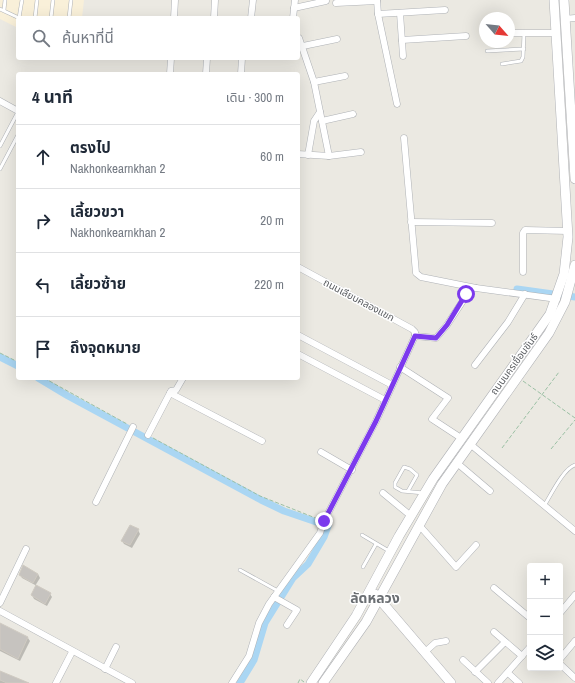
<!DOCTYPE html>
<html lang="th">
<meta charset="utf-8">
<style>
body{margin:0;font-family:"Archivo Narrow","Noto Sans Thai",sans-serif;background:#f2f2f3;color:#1f2937}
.controls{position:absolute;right:12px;bottom:12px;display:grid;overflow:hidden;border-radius:4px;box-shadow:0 4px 16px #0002}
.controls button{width:36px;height:36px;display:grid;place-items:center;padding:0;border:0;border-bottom:1px solid #e0e1e3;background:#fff;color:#1f2937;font:20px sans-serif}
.compass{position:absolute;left:479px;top:12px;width:36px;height:36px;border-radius:50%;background:#fff;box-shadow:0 4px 16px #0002;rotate:118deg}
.stop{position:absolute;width:12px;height:12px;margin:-9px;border:3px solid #7c3aed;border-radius:50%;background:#fff}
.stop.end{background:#7c3aed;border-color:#fff;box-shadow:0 1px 4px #0008}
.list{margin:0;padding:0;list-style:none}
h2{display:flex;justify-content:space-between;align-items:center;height:52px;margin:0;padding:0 16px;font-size:17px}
h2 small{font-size:13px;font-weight:400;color:#747a83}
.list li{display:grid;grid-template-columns:26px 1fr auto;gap:12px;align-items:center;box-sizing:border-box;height:64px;padding:0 16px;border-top:1px solid #e0e1e3}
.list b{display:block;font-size:15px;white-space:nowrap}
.list p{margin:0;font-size:13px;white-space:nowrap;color:#747a83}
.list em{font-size:13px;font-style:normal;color:#747a83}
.icon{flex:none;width:22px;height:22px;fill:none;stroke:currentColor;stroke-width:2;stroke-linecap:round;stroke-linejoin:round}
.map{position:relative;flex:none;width:575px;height:683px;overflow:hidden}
.search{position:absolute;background:#fff;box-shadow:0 4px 16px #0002;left:16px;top:16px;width:284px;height:44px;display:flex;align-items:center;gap:10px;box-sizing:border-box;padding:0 14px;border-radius:4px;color:#747a83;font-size:15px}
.panel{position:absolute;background:#fff;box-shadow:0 4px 16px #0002;left:16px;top:72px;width:284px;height:308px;border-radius:4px}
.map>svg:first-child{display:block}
.commercial{fill:#f9f0d9}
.shadow{fill:#0003}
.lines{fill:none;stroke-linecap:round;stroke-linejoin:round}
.canal{stroke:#aad6f3;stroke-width:7}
.building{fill:#c6c3bf;stroke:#cfcac1}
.lane-casing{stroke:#afb2b6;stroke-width:4}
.street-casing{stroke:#afb2b6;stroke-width:7}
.secondary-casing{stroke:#afb1b5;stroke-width:10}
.path{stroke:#9bc0a4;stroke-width:1;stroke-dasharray:4 2;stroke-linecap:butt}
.lane{stroke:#fff;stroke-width:3}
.street{stroke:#fff;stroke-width:6}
.secondary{stroke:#fff;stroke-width:9}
.route{stroke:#7c3aed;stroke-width:5}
.labels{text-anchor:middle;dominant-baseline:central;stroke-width:3;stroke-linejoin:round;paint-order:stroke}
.street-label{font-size:10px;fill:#5a5d61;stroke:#fff}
.district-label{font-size:14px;font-weight:bold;fill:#6b6f73;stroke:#fff}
</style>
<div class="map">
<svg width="575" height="683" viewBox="0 0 575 683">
<rect width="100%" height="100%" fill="#ebe9e2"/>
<polygon class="commercial" points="0,0 84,0 82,18 18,18 18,28 0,19"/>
<g class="shadow">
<polygon points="138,530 140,534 132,548 124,544 122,541"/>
<polygon points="38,574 40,578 35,586 50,594 52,597 47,606 34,599 32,595 37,586 22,578 20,575"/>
<polygon points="0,624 28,638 30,641 20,661 0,651"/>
<polygon points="0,672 28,683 0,683"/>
</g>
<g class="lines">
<g class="canal">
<polyline points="517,289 575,297"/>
<polyline points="0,357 18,366"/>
<polyline points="38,378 68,396 261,500 284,511 328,526 324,537 308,564 293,578 265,623 254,660 240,683"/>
</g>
</g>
<g class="building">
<polygon points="130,525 139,529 130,545 121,541"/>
<polygon points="23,565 38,574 33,583 19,575"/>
<polygon points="36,585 51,593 45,604 31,595"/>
<polygon points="0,623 28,637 18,659 0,649"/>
<polygon points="0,671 29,683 7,683 0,680"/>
</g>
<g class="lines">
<g class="lane-casing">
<g id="lane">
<polyline points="0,9 19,18"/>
<polyline points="4,10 5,0"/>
<polyline points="19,18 22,0"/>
<polyline points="35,18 37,0"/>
<polyline points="51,18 53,0"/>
<polyline points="69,18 71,0"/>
<polyline points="487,51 524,49"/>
<polyline points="502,64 521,61 523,57 524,33"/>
<polyline points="0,146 18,112"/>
<polyline points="0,169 18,135"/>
<polyline points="408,491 417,475 410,469 404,467 395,483 395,487 402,491 424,493"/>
<path d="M544,506C551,495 563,469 575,465"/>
<polyline points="362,535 389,551"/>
<polyline points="363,567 376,544"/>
<polyline points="240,570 278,591"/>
</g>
</g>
<g class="street-casing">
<g id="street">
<polyline points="377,0 378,14 397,104"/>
<polyline points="336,3 377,1"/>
<polyline points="294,8 326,1"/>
<polyline points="400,13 403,56"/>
<polyline points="378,14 445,10"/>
<polyline points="174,18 175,0"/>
<polyline points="214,18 215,0"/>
<polyline points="251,18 253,0"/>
<polyline points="293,18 295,0"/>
<polyline points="564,19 575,18"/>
<polyline points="509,33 555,33"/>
<polyline points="299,38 314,82 329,156"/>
<polyline points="402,40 466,36"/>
<polyline points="303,46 337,39"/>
<polyline points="170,74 171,58"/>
<polyline points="206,74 207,58"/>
<polyline points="241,74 242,58"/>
<polyline points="314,82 345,76"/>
<polyline points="0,101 18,111"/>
<polyline points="322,121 353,114"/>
<polyline points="404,138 416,273 421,277 476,288"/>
<polyline points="298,154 329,156 361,152"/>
<polyline points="308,155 314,121 320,112"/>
<polyline points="411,222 492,223"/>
<polyline points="298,267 412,329 415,332 415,336"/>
<polyline points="523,272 523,233 525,230 568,231"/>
<polyline points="298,335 392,385"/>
<polyline points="415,336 436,338 447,325 470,290 476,288 557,299"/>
<polyline points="298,354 385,400"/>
<polyline points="475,365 508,322 525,294"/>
<polyline points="400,367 448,398 432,419 461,438"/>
<polyline points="170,393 262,441"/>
<polyline points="148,435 171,391 176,390 183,378"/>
<polyline points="470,444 575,531"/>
<polyline points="321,452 352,470"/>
<polyline points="457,463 490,491"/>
<polyline points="383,493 411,516"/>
<polyline points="96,502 133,427"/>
<polyline points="419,525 456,567 476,545"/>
<polyline points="494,588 530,618"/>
<polyline points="274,597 297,610 287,625"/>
<polyline points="0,603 26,549"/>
<polyline points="0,611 132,683"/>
<polyline points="560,613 575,595"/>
<polyline points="494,632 522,656"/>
<polyline points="425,652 435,643 446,641"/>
<polyline points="560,659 575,641"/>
<polyline points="463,660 488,683"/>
<polyline points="560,664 575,678"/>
<polyline points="105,669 116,647"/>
<polyline points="475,672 505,642"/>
<polyline points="508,673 519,683"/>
<polyline points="56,683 72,652"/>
<polyline points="232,683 249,656 259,623 269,604 320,533 324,521 376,421 415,336"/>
<polyline points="498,683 530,647"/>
</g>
</g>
<g class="secondary-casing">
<g id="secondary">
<polyline points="564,0 575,179"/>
<polyline points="375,594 451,683"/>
<polyline points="311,683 356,616 399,536 433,479 550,314 564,274 568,237 554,0"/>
<polyline points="323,683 366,622 442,484 549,333 565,302 575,265"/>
</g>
</g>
<g class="path">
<polyline points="0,353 18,362"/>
<polyline points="44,378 127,424"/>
<polyline points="523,381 575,418"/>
<polyline points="153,438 260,496 318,519"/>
<polyline points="502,448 559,372"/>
<polyline points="551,449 575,420"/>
<polyline points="298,683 300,679 304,682"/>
</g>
<use href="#lane" class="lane"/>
<use href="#street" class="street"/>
<use href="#secondary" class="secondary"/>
</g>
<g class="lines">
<polyline class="route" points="324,521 376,421 415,336 436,338 447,325 466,294"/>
</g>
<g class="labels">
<g class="street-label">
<text transform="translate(359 300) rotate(28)">ถนนเลียบคลองแขก</text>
<text transform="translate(514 364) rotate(-54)">ถนนนครเขื่อนขันธ์</text>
</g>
<g class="district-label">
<text x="375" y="598">ลัดหลวง</text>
</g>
</g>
</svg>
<div class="controls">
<button>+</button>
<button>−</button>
<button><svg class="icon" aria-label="layers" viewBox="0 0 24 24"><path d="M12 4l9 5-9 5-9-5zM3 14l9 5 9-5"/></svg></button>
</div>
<svg class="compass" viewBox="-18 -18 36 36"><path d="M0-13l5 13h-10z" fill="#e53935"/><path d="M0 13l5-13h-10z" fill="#747a83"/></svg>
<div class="stop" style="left:466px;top:294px"></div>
<div class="stop end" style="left:324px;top:521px"></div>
<div class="search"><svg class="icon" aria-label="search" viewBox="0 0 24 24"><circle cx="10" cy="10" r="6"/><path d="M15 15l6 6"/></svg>ค้นหาที่นี่</div>
<section class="panel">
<h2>4 นาที<small>เดิน · 300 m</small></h2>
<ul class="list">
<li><svg class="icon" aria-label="ahead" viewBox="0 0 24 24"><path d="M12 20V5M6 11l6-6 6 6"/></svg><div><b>ตรงไป</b><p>Nakhonkearnkhan 2</p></div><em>60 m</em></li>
<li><svg class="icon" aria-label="right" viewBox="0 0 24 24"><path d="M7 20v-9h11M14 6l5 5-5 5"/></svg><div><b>เลี้ยวขวา</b><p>Nakhonkearnkhan 2</p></div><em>20 m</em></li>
<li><svg class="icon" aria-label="left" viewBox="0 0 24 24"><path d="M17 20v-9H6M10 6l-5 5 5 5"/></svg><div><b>เลี้ยวซ้าย</b></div><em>220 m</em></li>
<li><svg class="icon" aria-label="arrive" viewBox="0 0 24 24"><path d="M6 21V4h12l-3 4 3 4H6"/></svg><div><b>ถึงจุดหมาย</b></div></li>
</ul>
</section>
</div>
